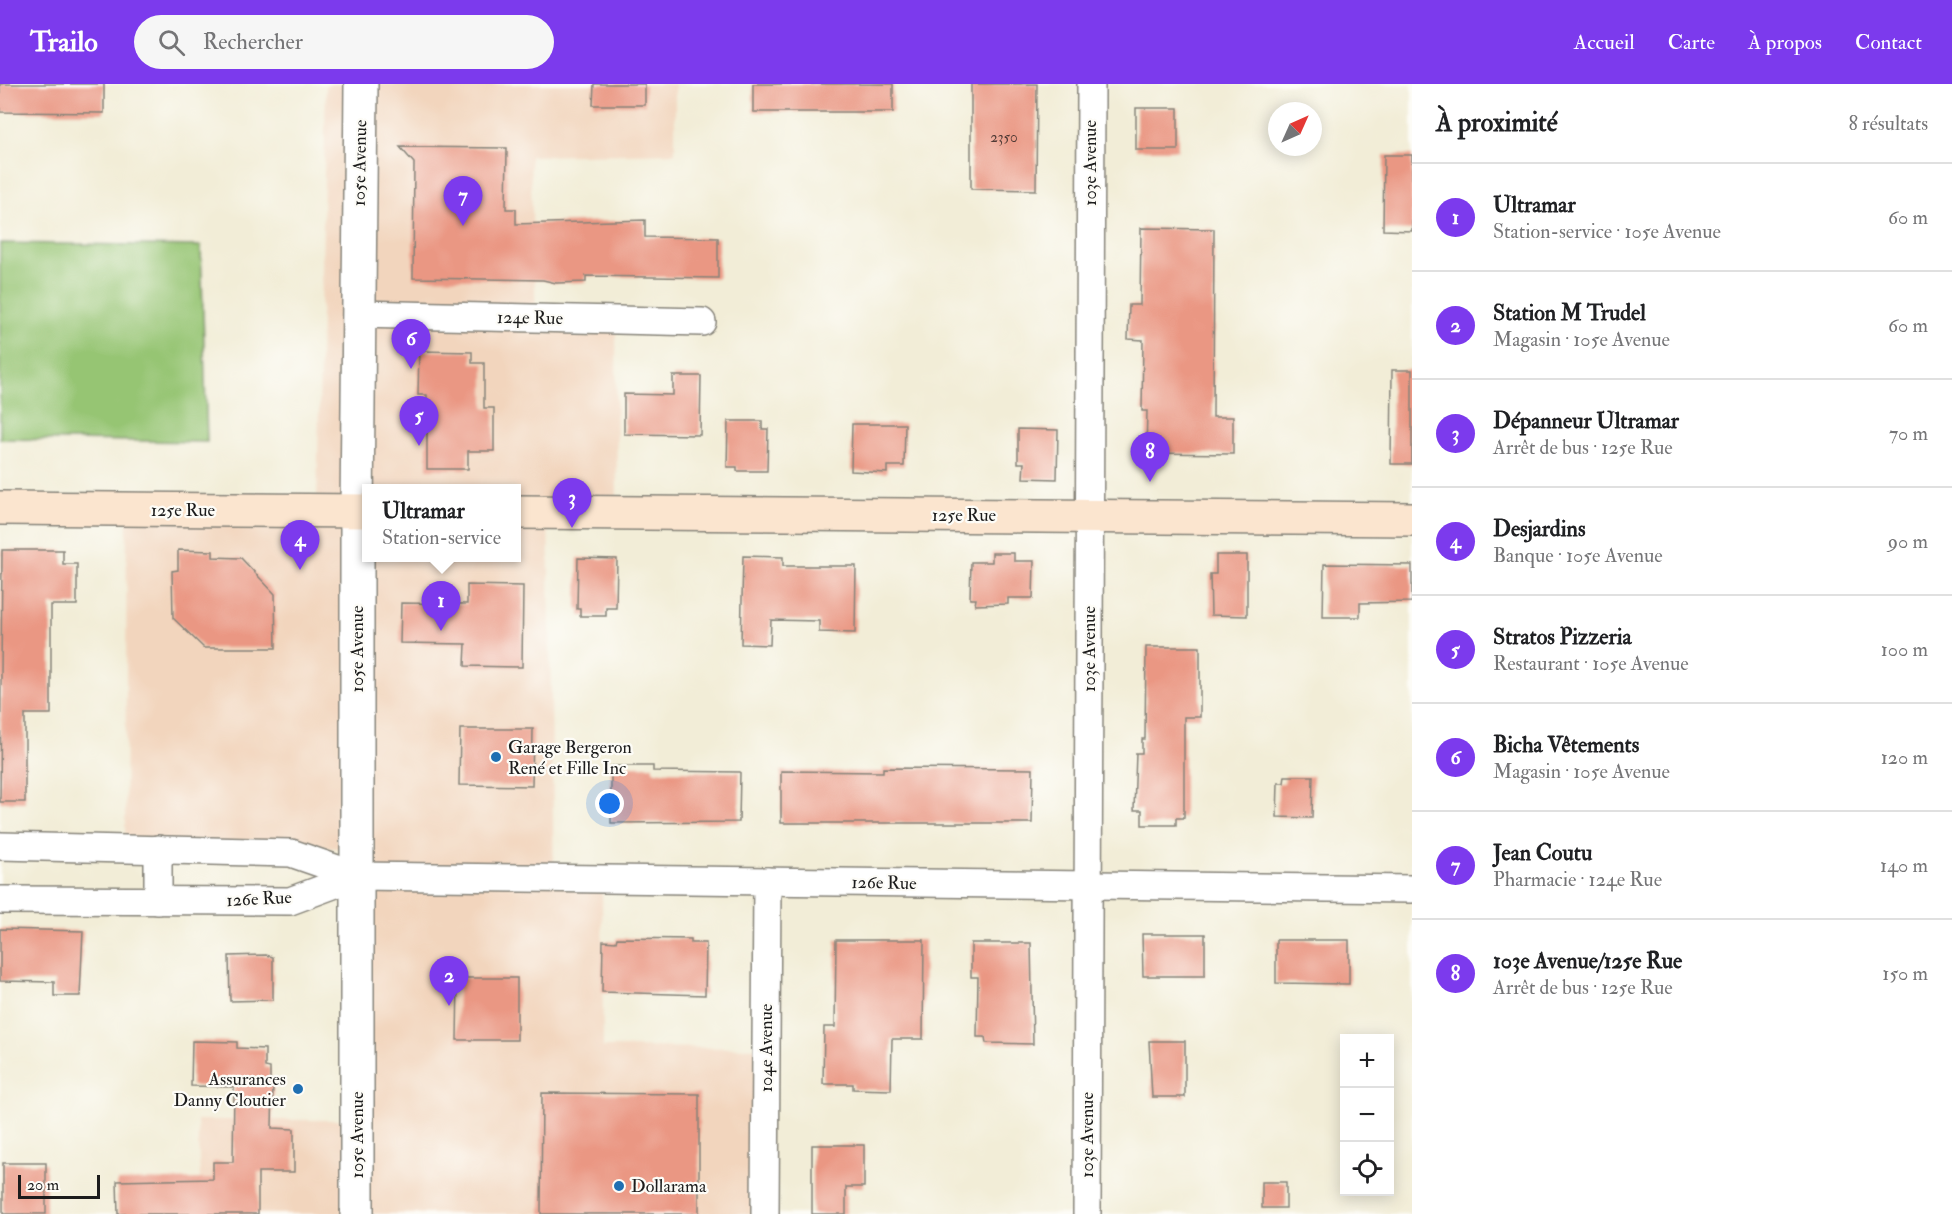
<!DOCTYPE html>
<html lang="fr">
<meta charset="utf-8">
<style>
body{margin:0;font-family:"IM FELL Double Pica",serif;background:#f6f6f6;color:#202124}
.controls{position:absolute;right:18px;bottom:18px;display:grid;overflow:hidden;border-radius:0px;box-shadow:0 3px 15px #0003}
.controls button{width:54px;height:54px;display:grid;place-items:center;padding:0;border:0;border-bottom:2px solid #e0e0e0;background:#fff;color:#202124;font:30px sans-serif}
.compass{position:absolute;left:1268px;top:18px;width:54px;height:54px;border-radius:50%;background:#fff;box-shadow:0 3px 15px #0003;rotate:45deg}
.scale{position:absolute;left:18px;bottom:15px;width:82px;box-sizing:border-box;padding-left:6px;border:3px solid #1c1c1c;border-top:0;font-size:16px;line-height:21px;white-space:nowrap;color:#1c1c1c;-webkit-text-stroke:4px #fdfcf7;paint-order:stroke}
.you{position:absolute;left:610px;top:720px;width:21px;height:21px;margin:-15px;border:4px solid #fff;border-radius:50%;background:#1a73e8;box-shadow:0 0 0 9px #1a73e833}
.badge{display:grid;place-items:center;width:39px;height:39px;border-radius:50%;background:#7c3aed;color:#fff;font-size:20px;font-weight:700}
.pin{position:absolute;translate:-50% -50px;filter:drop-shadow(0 2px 3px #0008)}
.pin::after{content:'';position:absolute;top:32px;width:21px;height:18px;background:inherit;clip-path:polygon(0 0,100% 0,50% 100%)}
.popup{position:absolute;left:362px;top:400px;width:159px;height:78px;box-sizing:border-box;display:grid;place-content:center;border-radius:0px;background:#fff;filter:drop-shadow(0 2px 4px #0005);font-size:20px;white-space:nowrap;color:#757577}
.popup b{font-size:22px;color:#202124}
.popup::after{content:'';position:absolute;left:50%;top:100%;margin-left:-12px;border:12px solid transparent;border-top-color:#fff}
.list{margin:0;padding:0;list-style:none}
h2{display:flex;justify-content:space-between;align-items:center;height:78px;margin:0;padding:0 24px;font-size:26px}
h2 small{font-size:20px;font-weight:400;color:#757577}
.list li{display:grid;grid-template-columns:39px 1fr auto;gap:18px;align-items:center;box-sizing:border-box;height:108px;padding:0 24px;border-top:2px solid #e0e0e0}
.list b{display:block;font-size:22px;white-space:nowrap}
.list p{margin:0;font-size:20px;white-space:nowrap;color:#757577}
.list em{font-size:20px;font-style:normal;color:#757577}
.icon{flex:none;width:33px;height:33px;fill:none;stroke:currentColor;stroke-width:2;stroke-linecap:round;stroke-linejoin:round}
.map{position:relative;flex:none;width:1412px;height:1130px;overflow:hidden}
header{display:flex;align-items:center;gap:36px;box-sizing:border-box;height:84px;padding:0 30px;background:#7c3aed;color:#fff}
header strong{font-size:28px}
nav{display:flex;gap:33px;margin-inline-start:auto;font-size:21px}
.search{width:420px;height:54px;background:#f6f6f6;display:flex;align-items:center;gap:15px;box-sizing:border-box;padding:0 21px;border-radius:33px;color:#757577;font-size:22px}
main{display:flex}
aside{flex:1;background:#fff}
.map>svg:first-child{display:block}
.built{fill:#f2d5bd;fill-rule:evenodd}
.green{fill:#96c573;stroke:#597048;stroke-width:1.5}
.building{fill:#ea9783}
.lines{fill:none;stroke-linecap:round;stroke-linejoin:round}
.minor-casing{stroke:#87847a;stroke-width:30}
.tertiary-casing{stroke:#87847a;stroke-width:36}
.secondary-casing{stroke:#87847a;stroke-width:36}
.minor{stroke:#fff;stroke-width:27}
.tertiary{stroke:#fff;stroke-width:33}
.secondary{stroke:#fbe5cf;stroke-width:33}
.poi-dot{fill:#1f6fb2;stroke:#fdfcf7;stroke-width:2}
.labels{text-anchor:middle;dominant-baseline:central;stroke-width:4.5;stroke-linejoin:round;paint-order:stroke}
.number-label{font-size:15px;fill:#503b36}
.street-label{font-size:18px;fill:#1c1c1c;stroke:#fdfcf7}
.poi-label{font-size:18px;fill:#1c1c1c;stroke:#fdfcf7;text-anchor:start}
</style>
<header>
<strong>Trailo</strong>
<div class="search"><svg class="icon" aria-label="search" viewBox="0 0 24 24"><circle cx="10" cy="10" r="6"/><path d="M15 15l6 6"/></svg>Rechercher</div>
<nav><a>Accueil</a><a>Carte</a><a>À propos</a><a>Contact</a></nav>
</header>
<main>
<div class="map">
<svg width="1412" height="1130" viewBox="0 0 1412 1130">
<rect width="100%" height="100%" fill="#fdfcf7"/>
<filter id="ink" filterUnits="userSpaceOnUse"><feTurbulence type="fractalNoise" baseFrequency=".0167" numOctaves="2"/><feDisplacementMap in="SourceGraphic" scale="12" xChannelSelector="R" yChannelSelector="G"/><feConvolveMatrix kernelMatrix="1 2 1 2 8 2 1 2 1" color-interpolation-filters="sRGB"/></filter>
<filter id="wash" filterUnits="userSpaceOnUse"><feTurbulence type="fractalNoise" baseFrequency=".008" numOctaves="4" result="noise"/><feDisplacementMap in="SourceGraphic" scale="24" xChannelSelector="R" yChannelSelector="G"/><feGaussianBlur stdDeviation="1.35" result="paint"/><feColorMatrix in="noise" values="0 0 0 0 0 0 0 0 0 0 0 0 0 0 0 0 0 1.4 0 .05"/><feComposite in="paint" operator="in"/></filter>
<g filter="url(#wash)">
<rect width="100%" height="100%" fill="#f2edd7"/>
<path class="built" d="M326,0H675V69L530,72L536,234L616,236L617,429L548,428L554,794L602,795L603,963L766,964L765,1130H202L197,1036H357L356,764H125L127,425L317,419ZM366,404H516V474H366Z"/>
<polygon class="green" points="0,159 201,162 207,358 0,355"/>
<g id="blocks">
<g class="building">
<polygon points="0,0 104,0 104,29 0,28"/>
<polygon points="594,0 645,0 645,21 593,21"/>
<rect x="753" y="0" width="140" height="28"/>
<polygon points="971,0 1037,0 1036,106 971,105"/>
<rect x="1136" y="24" width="42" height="42"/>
<polygon points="400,63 507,64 506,125 516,125 516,140 645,136 645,153 718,154 718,194 586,192 586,198 556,199 543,196 413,194 414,79"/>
<polygon points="1384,71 1412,71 1412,147 1383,146"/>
<polygon points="1141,144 1214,145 1213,333 1233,333 1233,370 1146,369 1147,327 1142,327 1143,256 1128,255 1129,221 1140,221"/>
<polygon points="419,267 472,268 472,279 484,279 484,324 494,324 494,367 468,367 468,385 427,385 427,311 418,311"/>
<polygon points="1392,286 1412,286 1412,380 1391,380"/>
<polygon points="673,292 701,292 700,351 624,350 624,310 673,311"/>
<polygon points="728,337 762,337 762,345 768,345 767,387 737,387 737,383 727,383"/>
<polygon points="852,340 905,340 904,382 887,382 887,389 851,387"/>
<polygon points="1018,345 1058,346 1057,395 1023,394 1024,379 1018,379"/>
<polygon points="2,466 63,466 63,480 77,480 77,521 51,521 51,630 25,630 25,718 0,718"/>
<polygon points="178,466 213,467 213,473 241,474 275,510 276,564 204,564 173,534 172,487 178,486"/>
<polygon points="992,469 1014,469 1014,477 1034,477 1033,514 1008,514 1008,520 975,521 976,515 970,515 971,478 992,478"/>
<polygon points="1216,471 1247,471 1247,532 1211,531 1210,490 1216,490"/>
<polygon points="743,472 783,473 783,482 856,482 855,549 819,548 819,537 771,536 770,561 741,560"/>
<polygon points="578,474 617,475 616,524 606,524 606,532 580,532 580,525 577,525"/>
<polygon points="1324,480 1412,481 1412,518 1360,519 1360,533 1323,533"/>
<polygon points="467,501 523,502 522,583 465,582 466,560 400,559 401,519 467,520"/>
<polygon points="1146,563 1200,563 1200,633 1184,633 1184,734 1176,734 1176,741 1142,741 1142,726 1134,726 1136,669 1142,669 1142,655 1145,655"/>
<polygon points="460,645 533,645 532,702 459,701"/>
<polygon points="611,682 653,682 653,687 740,688 739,738 611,739"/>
<polygon points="883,684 1033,685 1032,739 781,739 781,687 883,688"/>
<polygon points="1285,692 1313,692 1312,734 1277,733 1278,699 1284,699"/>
<polygon points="0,845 83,847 80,912 54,912 54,898 0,897"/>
<polygon points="1142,850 1205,850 1205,892 1143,892"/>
<polygon points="617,854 691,855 691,859 706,859 705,911 602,908 603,857 616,858"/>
<polygon points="836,856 924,856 923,955 892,955 891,1006 853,1005 853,1000 823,1000 824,943 835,943"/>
<polygon points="1276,856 1349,856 1349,900 1276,899"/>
<polygon points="971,859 1031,859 1033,960 986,959 985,953 977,953 978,893 971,893"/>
<polygon points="266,871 273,873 273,916 230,917 229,872"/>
<polygon points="458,894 517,894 517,956 457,956"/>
<polygon points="192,957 237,958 237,964 265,965 265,983 270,984 270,999 273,999 272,1044 294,1045 294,1088 258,1088 258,1130 118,1130 117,1097 213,1095 213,1078 233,1078 234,1003 191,1002"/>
<polygon points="1149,957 1185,957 1185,1013 1152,1013"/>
<polygon points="542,1009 699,1010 699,1130 541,1130"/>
<polygon points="812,1061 864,1061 864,1103 846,1103 846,1130 812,1130"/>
<rect x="3" y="1079" width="43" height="51"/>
<rect x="1262" y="1098" width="24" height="26"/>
</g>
</g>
</g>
<g filter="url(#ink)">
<use href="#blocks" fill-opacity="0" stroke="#87847a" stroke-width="1.5"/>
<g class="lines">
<g class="minor-casing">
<g id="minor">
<polyline points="358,230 702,238"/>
<polyline points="0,762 291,769 357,792 1412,805"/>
<polyline points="158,765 158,817"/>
<polyline points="0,816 290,817 357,792"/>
<polyline points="765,1130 767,797"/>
<polyline points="1087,1130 1091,0"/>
</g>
</g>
<g class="tertiary-casing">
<polyline id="tertiary" points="357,1130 357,427 361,0"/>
</g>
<g class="secondary-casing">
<g id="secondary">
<polyline points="0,424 366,427"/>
<polyline points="516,428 1412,435"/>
</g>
</g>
<use href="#minor" class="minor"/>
<use href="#tertiary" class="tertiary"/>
<use href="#secondary" class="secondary"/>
</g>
</g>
<g class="poi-dot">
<circle cx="496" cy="673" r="6"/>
<circle cx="298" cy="1005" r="6"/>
<circle cx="619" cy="1102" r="6"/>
</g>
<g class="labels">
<g class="number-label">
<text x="1004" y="53">2350</text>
</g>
<g class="street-label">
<text transform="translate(360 79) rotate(-89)">105e Avenue</text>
<text transform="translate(1090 79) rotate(-90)">103e Avenue</text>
<text transform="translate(530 234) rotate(1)">124e Rue</text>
<text x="183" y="426">125e Rue</text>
<text x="964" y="431">125e Rue</text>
<text transform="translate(357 565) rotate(-90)">105e Avenue</text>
<text transform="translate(1089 565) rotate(-90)">103e Avenue</text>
<text transform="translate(884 799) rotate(1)">126e Rue</text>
<text transform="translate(259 815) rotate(-3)">126e Rue</text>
<text transform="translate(766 964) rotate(-90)">104e Avenue</text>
<text transform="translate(357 1051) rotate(-90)">105e Avenue</text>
<text transform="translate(1087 1051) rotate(-90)">103e Avenue</text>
</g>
<g class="poi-label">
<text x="508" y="663">Garage Bergeron<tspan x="508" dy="21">René et Fille Inc</tspan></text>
<text x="286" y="995" text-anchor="end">Assurances<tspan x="286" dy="21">Danny Cloutier</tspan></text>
<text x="631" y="1102">Dollarama</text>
</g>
</g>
</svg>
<div class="controls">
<button>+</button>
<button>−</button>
<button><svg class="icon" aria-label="locate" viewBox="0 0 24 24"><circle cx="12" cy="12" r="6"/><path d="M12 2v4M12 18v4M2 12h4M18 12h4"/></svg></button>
</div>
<svg class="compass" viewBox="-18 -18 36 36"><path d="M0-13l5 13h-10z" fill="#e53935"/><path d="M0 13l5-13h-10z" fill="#757577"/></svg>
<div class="scale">20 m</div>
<div class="you"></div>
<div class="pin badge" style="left:441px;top:547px">1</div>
<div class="popup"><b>Ultramar</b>Station-service</div>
<div class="pin badge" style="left:449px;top:922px">2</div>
<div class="pin badge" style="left:572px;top:444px">3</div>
<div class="pin badge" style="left:300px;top:486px">4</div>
<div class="pin badge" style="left:419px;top:362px">5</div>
<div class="pin badge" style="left:411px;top:285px">6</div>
<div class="pin badge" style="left:463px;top:142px">7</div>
<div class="pin badge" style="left:1150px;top:398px">8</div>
</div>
<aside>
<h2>À proximité<small>8 résultats</small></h2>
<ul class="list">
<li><span class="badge">1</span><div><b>Ultramar</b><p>Station-service · 105e Avenue</p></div><em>60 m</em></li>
<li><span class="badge">2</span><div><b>Station M Trudel</b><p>Magasin · 105e Avenue</p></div><em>60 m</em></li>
<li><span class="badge">3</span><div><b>Dépanneur Ultramar</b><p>Arrêt de bus · 125e Rue</p></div><em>70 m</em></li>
<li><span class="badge">4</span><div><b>Desjardins</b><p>Banque · 105e Avenue</p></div><em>90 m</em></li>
<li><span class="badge">5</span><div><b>Stratos Pizzeria</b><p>Restaurant · 105e Avenue</p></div><em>100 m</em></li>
<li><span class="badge">6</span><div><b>Bicha Vêtements</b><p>Magasin · 105e Avenue</p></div><em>120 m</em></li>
<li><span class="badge">7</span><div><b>Jean Coutu</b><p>Pharmacie · 124e Rue</p></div><em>140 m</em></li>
<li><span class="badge">8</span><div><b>103e Avenue/125e Rue</b><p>Arrêt de bus · 125e Rue</p></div><em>150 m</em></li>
</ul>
</aside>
</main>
